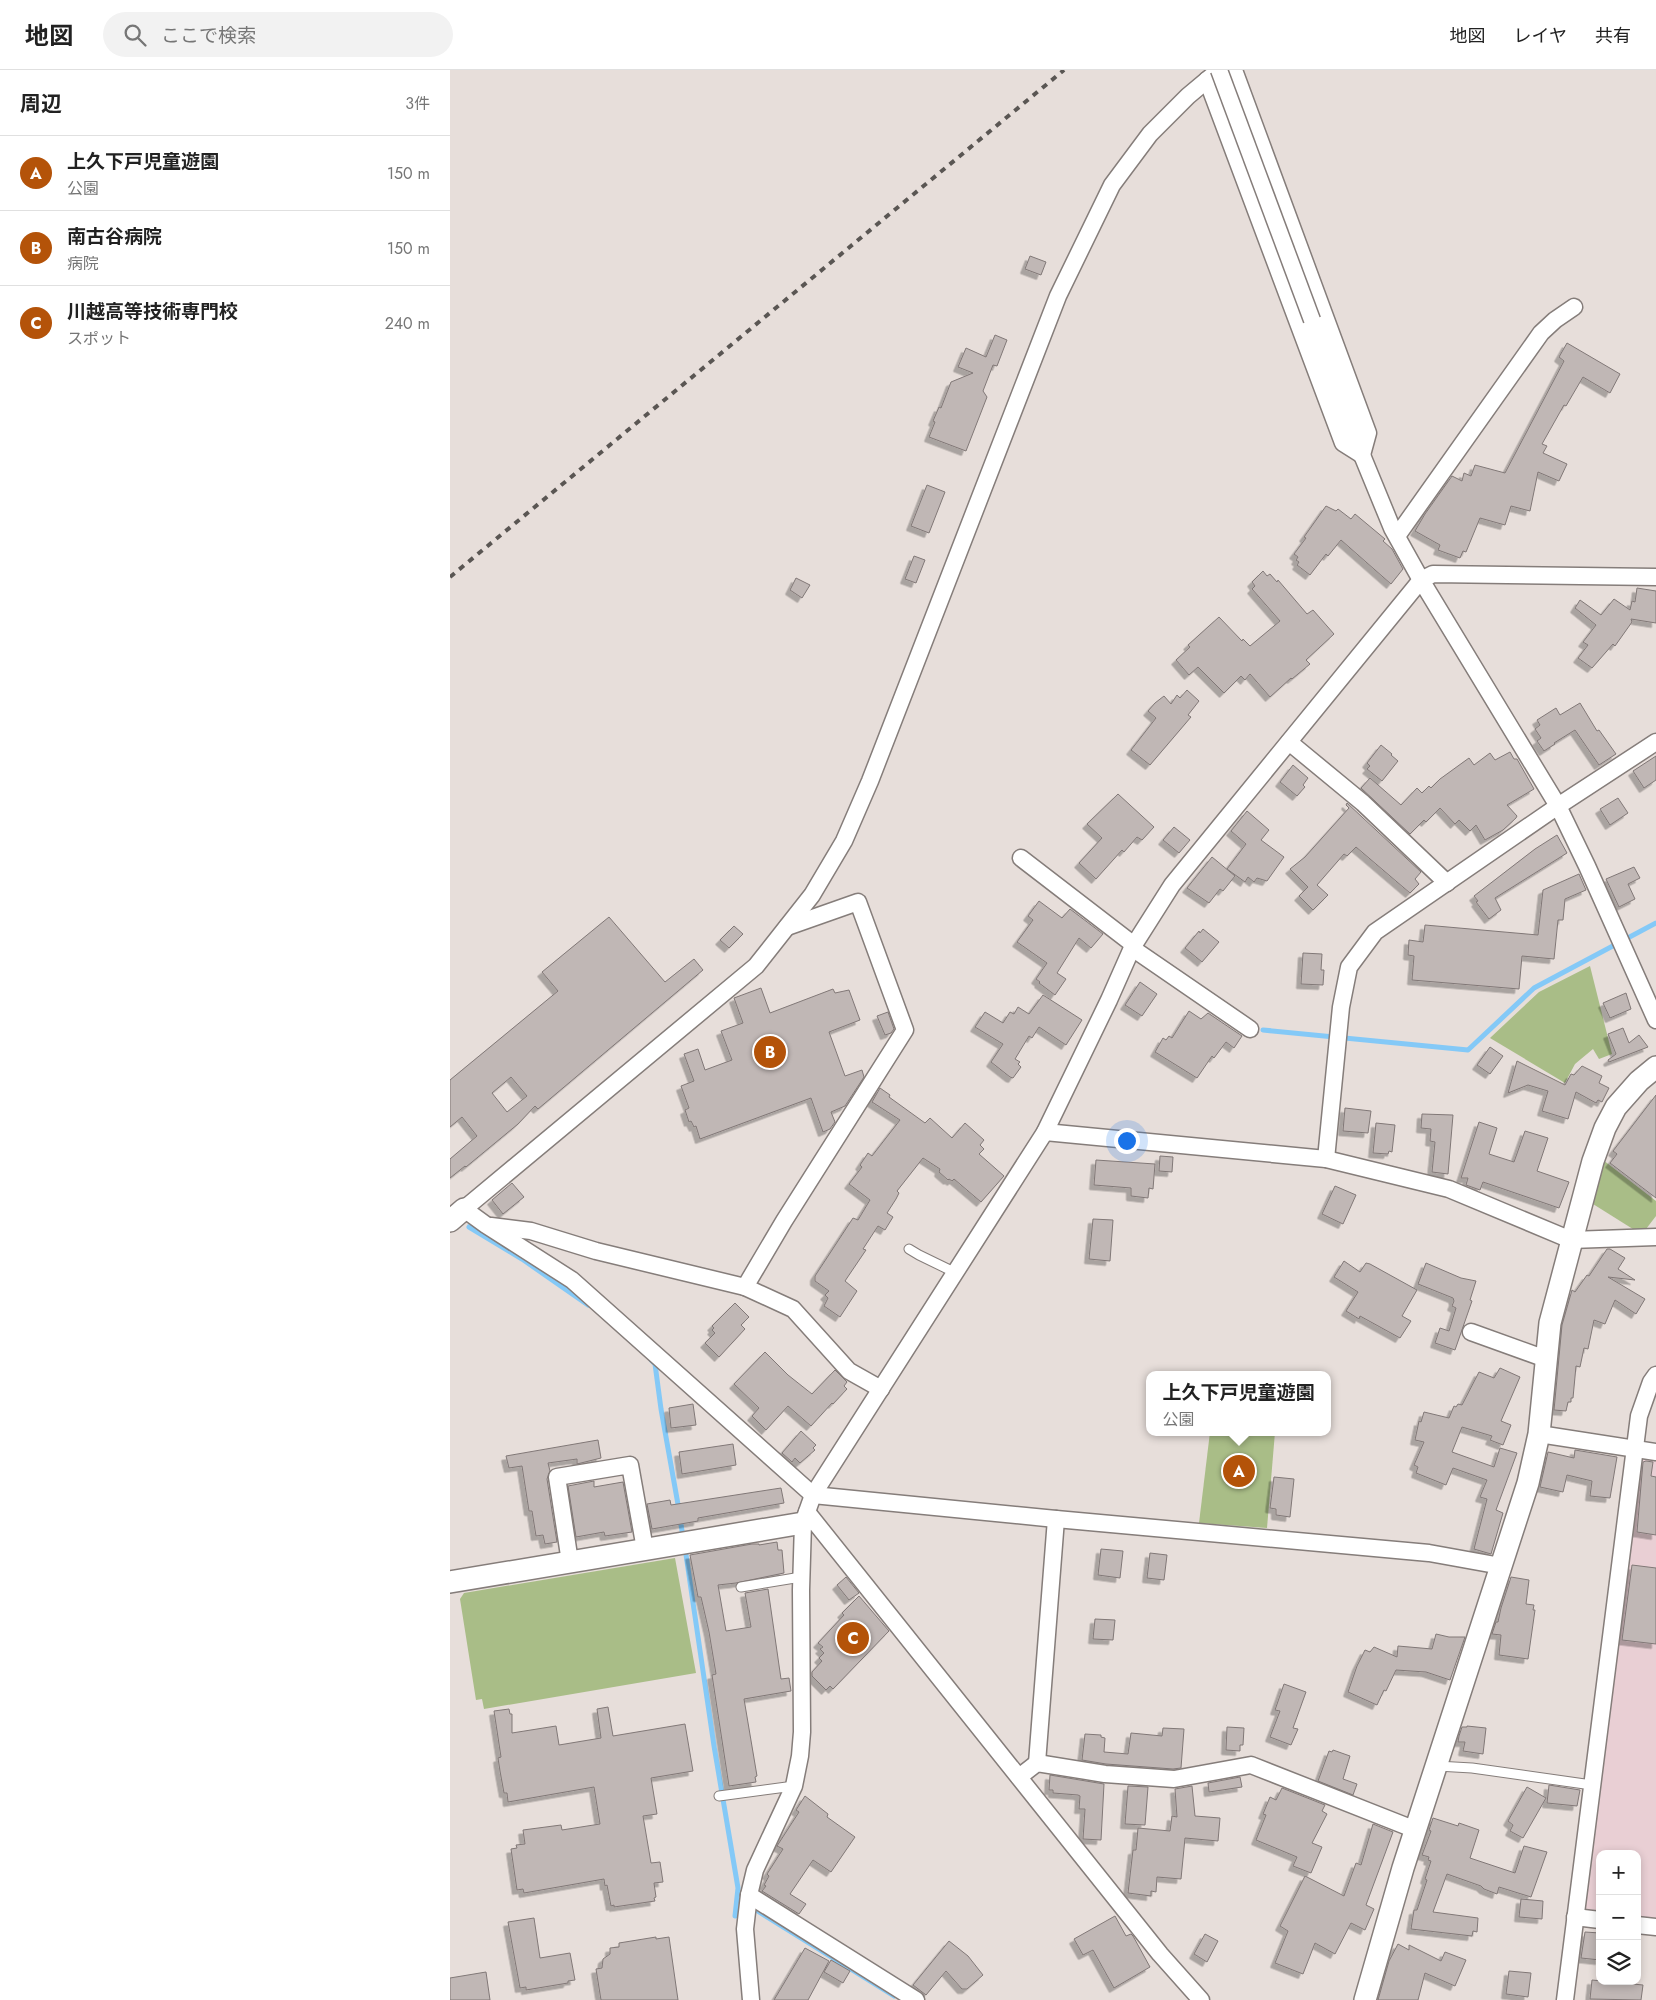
<!DOCTYPE html>
<html lang="ja">
<meta charset="utf-8">
<style>
body{margin:0;font-family:Jost,"Noto Sans JP",sans-serif;background:#f2f2f2;color:#222}
.controls{position:absolute;right:15px;bottom:15px;display:grid;overflow:hidden;border-radius:10px;box-shadow:0 2px 8px #0003}
.controls button{width:45px;height:45px;display:grid;place-items:center;padding:0;border:0;border-bottom:1px solid #e0e0e0;background:#fff;color:#222;font:25px sans-serif}
.you{position:absolute;left:676px;top:1070px;width:18px;height:18px;margin:-12px;border:4px solid #fff;border-radius:50%;background:#1a73e8;box-shadow:0 0 0 8px #1a73e833}
.badge{display:grid;place-items:center;width:32px;height:32px;border-radius:50%;background:#b45309;color:#fff;font-size:16px;font-weight:700}
.pin{position:absolute;translate:-50% -50%;border:2px solid #fff;box-shadow:0 1px 5px #0006}
.popup{position:absolute;left:696px;top:1301px;width:185px;height:65px;box-sizing:border-box;display:grid;place-content:center;border-radius:10px;background:#fff;filter:drop-shadow(0 1px 4px #0005);font-size:16px;white-space:nowrap;color:#767676}
.popup b{font-size:19px;color:#222}
.popup::after{content:'';position:absolute;left:50%;top:100%;margin-left:-10px;border:10px solid transparent;border-top-color:#fff}
.list{margin:0;padding:0;list-style:none}
h2{display:flex;justify-content:space-between;align-items:center;height:65px;margin:0;padding:0 20px;font-size:21px}
h2 small{font-size:16px;font-weight:400;color:#767676}
.list li{display:grid;grid-template-columns:32px 1fr auto;gap:15px;align-items:center;box-sizing:border-box;height:75px;padding:0 20px;border-top:1px solid #e0e0e0}
.list b{display:block;font-size:19px;white-space:nowrap}
.list p{margin:0;font-size:16px;white-space:nowrap;color:#767676}
.list em{font-size:16px;font-style:normal;color:#767676}
.icon{flex:none;width:28px;height:28px;fill:none;stroke:currentColor;stroke-width:2;stroke-linecap:round;stroke-linejoin:round}
.map{position:relative;flex:none;width:1206px;height:1930px;overflow:hidden}
header{display:flex;align-items:center;gap:30px;box-sizing:border-box;height:70px;padding:0 25px;background:#fff;border-bottom:1px solid #e0e0e0}
header strong{font-size:24px}
nav{display:flex;gap:28px;margin-inline-start:auto;font-size:18px}
.search{width:350px;height:45px;background:#f2f2f2;display:flex;align-items:center;gap:12px;box-sizing:border-box;padding:0 18px;border-radius:28px;color:#767676;font-size:19px}
main{display:flex}
aside{flex:1;background:#fff}
.map>svg:first-child{display:block}
.education{fill:#e9cfd4}
.green{fill:#a9bd87}
.lines{fill:none;stroke-linecap:round;stroke-linejoin:round}
.stream{stroke:#84c9f7;stroke-width:5}
.building{fill:#c0b7b5;stroke:#817877;fill-rule:evenodd;filter:url(#shadow)}
.service-casing{stroke:#857d7a;stroke-width:11}
.minor-casing{stroke:#857d7a;stroke-width:19}
.tertiary-casing{stroke:#857d7a;stroke-width:24}
.service{stroke:#fff;stroke-width:9}
.minor{stroke:#fff;stroke-width:16}
.tertiary{stroke:#fff;stroke-width:21}
.rail{stroke:#5a5653;stroke-width:4;stroke-dasharray:6 6;stroke-linecap:butt}
.minor-bridge-casing{stroke:#857d7a;stroke-width:19;stroke-linecap:butt}
.minor-bridge{stroke:#fff;stroke-width:16}
</style>
<header>
<strong>地図</strong>
<div class="search"><svg class="icon" aria-label="search" viewBox="0 0 24 24"><circle cx="10" cy="10" r="6"/><path d="M15 15l6 6"/></svg>ここで検索</div>
<nav><a>地図</a><a>レイヤ</a><a>共有</a></nav>
</header>
<main>
<aside>
<h2>周辺<small>3件</small></h2>
<ul class="list">
<li><span class="badge">A</span><div><b>上久下戸児童遊園</b><p>公園</p></div><em>150 m</em></li>
<li><span class="badge">B</span><div><b>南古谷病院</b><p>病院</p></div><em>150 m</em></li>
<li><span class="badge">C</span><div><b>川越高等技術専門校</b><p>スポット</p></div><em>240 m</em></li>
</ul>
</aside>
<div class="map">
<svg width="1206" height="1930" viewBox="0 0 1206 1930">
<defs>
<filter id="shadow"><feDropShadow dx="-4.5" dy="4.5" stdDeviation="0" flood-color="#0004"/></filter>
</defs>
<rect width="100%" height="100%" fill="#e7deda"/>
<polygon class="education" points="1195,1389 1206,1391 1206,1851 1187,1849 1187,1784 1150,1784 1150,1844 1138,1843 1134,1837 1189,1394"/>
<g class="green">
<polygon points="1140,896 1162,984 1149,989 1143,979 1125,994 1115,1013 1040,968 1089,922"/>
<polygon points="1153,1090 1206,1131 1206,1146 1196,1159 1186,1161 1143,1134"/>
<polygon points="760,1362 825,1362 817,1458 749,1453"/>
<polygon points="225,1488 246,1603 34,1639 32,1629 26,1630 10,1529 14,1523"/>
</g>
<g class="lines">
<g class="stream">
<polyline points="813,960 1018,980 1084,918 1206,853"/>
<polyline points="19,1157 72,1189 138,1235"/>
<polyline points="201,1290 205,1294 211,1339 229,1440"/>
<polyline points="230,1448 233,1467"/>
<polyline points="235,1478 264,1676 288,1818 285,1846 306,1840 444,1926"/>
</g>
</g>
<g class="building">
<polygon points="580,186 596,192 591,205 575,199"/>
<polygon points="545,265 557,270 547,296 543,295 533,321 537,327 516,381 479,367 485,352 483,351 489,337 491,338 501,312 523,303 508,297 516,278 536,287"/>
<polygon points="1117,273 1170,304 1160,323 1133,307 1116,336 1114,335 1092,374 1097,376 1093,383 1117,394 1109,411 1088,402 1080,441 1061,436 1055,455 1030,448 1016,482 1013,481 1010,488 988,480 990,475 965,461 975,444 1002,406 1012,411 1014,403 1021,406 1025,395 1055,403 1114,291 1109,287"/>
<polygon points="477,415 495,422 479,463 461,456"/>
<polygon points="876,436 886,441 888,439 901,449 905,444 935,469 933,471 942,479 953,499 941,514 891,470 878,486 876,484 860,505 847,495 849,492 846,490 848,487 844,484 856,468 854,467"/>
<polygon points="464,486 475,490 466,513 455,509"/>
<polygon points="813,501 817,506 820,504 827,512 828,510 857,544 863,540 884,564 856,590 860,594 842,609 841,608 820,627 800,604 795,610 791,606 774,623 748,597 739,605 726,590 740,577 738,575 769,547 792,571 793,569 800,576 830,551 802,519 805,516 802,512"/>
<polygon points="346,508 360,515 352,528 340,520"/>
<polygon points="1187,518 1206,521 1206,553 1181,549 1182,552 1165,576 1163,574 1142,598 1128,588 1138,575 1133,572 1146,555 1125,538 1130,530 1151,545 1164,529 1180,540 1182,531 1185,532"/>
<polygon points="737,620 749,631 738,645 741,647 700,695 681,680 706,648 698,641 705,633 714,626 721,634 727,625 730,628"/>
<polygon points="1130,633 1147,661 1149,660 1166,684 1149,695 1125,660 1104,673 1105,674 1094,681 1087,671 1091,668 1085,659 1090,655 1087,650 1106,638 1110,645"/>
<polygon points="931,675 942,684 941,685 948,691 932,711 917,699 920,696 917,693"/>
<polygon points="1060,682 1064,689 1067,689 1084,719 1057,735 1067,746 1066,748 1053,760 1035,770 1026,755 1020,761 1009,750 1005,754 990,738 976,752 974,750 960,764 911,718 920,708 951,735 967,718 972,723 979,716 981,718 990,709 1019,688 1024,695 1040,683 1045,690"/>
<polygon points="1206,686 1206,710 1194,718 1183,701"/>
<polygon points="843,695 858,708 853,715 855,717 847,726 830,712"/>
<polygon points="668,724 704,757 692,770 687,767 674,782 672,780 646,809 629,793 652,768 637,754"/>
<polygon points="1168,728 1178,743 1160,755 1150,739"/>
<polygon points="897,733 971,802 965,809 969,814 960,823 906,777 897,786 894,784 867,815 878,825 863,840 849,826 858,817 840,799 855,787 899,738 896,735"/>
<polygon points="797,741 819,760 811,770 834,787 817,811 807,808 804,812 798,807 795,812 777,799 796,774 781,761"/>
<polygon points="724,757 740,770 729,783 713,770"/>
<polygon points="1107,765 1117,783 1045,828 1051,840 1039,849 1026,832 1028,831 1024,826 1085,779"/>
<polygon points="762,787 785,806 773,821 770,819 759,833 737,818"/>
<polygon points="1184,797 1190,808 1178,814 1185,829 1169,837 1156,809"/>
<polygon points="1129,804 1136,820 1115,829 1113,850 1108,850 1104,889 1072,886 1069,919 962,910 964,886 958,885 959,870 973,872 975,855 1088,865 1093,820"/>
<polygon points="589,831 612,848 620,839 653,864 641,878 629,868 607,903 616,909 605,925 589,913 590,912 586,909 597,893 567,872 583,850 578,846"/>
<path d="M159,847L215,912L244,889L253,900L88,1039L85,1036L68,1054L16,1097L15,1096L0,1108V1089L27,1066L12,1047L0,1057V1010L108,921L92,902ZM61,1007L77,1026L57,1042L42,1023Z"/>
<polygon points="284,856 293,864 279,878 270,870"/>
<polygon points="753,859 769,872 752,892 735,878 749,861 750,863"/>
<polygon points="853,883 872,884 871,900 874,900 873,915 851,914"/>
<polygon points="690,912 707,924 692,946 675,935"/>
<polygon points="311,918 320,943 383,919 385,923 399,920 410,950 379,962 395,1006 412,1000 414,1007 395,1036 381,1042 385,1052 380,1059 373,1062 361,1028 250,1069 246,1056 244,1057 241,1051 239,1052 235,1040 239,1038 231,1016 244,1011 234,984 248,979 255,1000 282,990 271,961 293,953 284,928"/>
<polygon points="1176,923 1181,939 1160,948 1153,933"/>
<polygon points="593,925 632,950 616,975 589,957 582,968 579,966 565,989 570,992 568,994 571,997 563,1008 560,1007 541,992 553,974 525,957 535,942 553,953 560,942 564,944 568,937 579,944"/>
<polygon points="739,941 751,949 758,943 792,966 784,978 776,972 764,988 762,986 747,1008 705,982 713,968 716,970 719,966 722,968"/>
<polygon points="438,942 444,959 441,963 435,965 427,946"/>
<polygon points="1173,958 1179,973 1189,965 1198,977 1159,992 1158,990 1166,984 1158,964"/>
<polygon points="1040,977 1053,986 1040,1004 1027,995"/>
<polygon points="1067,991 1115,1015 1121,1004 1124,1005 1132,996 1152,1006 1149,1013 1159,1018 1152,1032 1148,1030 1146,1033 1126,1022 1118,1049 1092,1041 1098,1021 1078,1015 1058,1023"/>
<polygon points="430,1018 440,1025 439,1027 475,1053 480,1048 502,1068 515,1053 534,1070 530,1075 534,1079 529,1084 554,1106 531,1132 504,1109 502,1111 499,1109 498,1110 489,1102 490,1099 473,1088 447,1121 449,1123 446,1129 437,1143 443,1147 435,1160 428,1156 413,1179 416,1180 395,1211 407,1221 390,1247 374,1236 378,1228 375,1225 379,1221 365,1211 365,1206 403,1148 408,1150 420,1130 399,1114 412,1097 410,1095 418,1083 422,1086 450,1050 422,1032"/>
<polygon points="1206,1025 1206,1128 1160,1093 1167,1084 1163,1081"/>
<polygon points="895,1038 921,1041 918,1063 893,1061"/>
<polygon points="972,1044 1003,1045 998,1104 982,1102 985,1072 980,1071 981,1059 971,1058"/>
<polygon points="1029,1052 1047,1058 1039,1084 1064,1092 1075,1061 1098,1068 1087,1101 1119,1112 1109,1138 1033,1112 1030,1120 1016,1115 1018,1108 1011,1108"/>
<polygon points="926,1053 945,1055 942,1082 939,1081 938,1084 923,1083"/>
<polygon points="710,1086 723,1087 722,1102 709,1101"/>
<polygon points="646,1090 705,1094 703,1119 699,1118 698,1128 681,1126 681,1118 644,1115"/>
<polygon points="62,1113 74,1127 53,1144 42,1130"/>
<polygon points="885,1116 906,1125 893,1154 872,1144"/>
<polygon points="643,1149 663,1150 660,1191 639,1189"/>
<polygon points="1157,1179 1160,1179 1175,1188 1168,1199 1185,1210 1158,1207 1195,1229 1186,1244 1165,1230 1155,1254 1144,1250 1138,1279 1134,1278 1130,1297 1126,1296 1123,1328 1121,1328 1121,1332 1118,1332 1116,1341 1104,1340 1112,1255 1122,1220 1125,1222 1137,1205 1139,1206"/>
<polygon points="894,1191 910,1202 916,1193 920,1194 967,1220 952,1246 961,1251 950,1268 910,1246 909,1249 896,1241 908,1222 884,1207"/>
<polygon points="976,1193 1011,1208 1026,1211 1020,1230 1022,1231 1005,1280 985,1273 990,1258 999,1261 1006,1238 1002,1236 1004,1231 1003,1228 968,1214"/>
<polygon points="285,1233 299,1247 291,1255 295,1259 269,1287 255,1273 265,1263 262,1260 264,1258 262,1256"/>
<polygon points="315,1282 338,1305 362,1324 385,1300 397,1312 394,1316 397,1319 383,1334 382,1333 361,1356 338,1336 316,1360 302,1346 309,1338 284,1314"/>
<polygon points="1050,1298 1070,1307 1051,1351 1061,1355 1053,1375 1040,1370 1042,1366 1012,1357 1002,1382 1044,1397 1050,1378 1067,1383 1046,1440 1053,1443 1041,1484 1024,1479 1037,1429 1030,1427 1037,1410 1003,1398 996,1415 966,1403 968,1397 964,1395 974,1372 965,1370 969,1351 971,1352 974,1342 999,1348 1004,1336 1006,1337 1008,1334 1012,1335 1029,1302 1044,1308"/>
<polygon points="243,1334 246,1355 221,1358 219,1338"/>
<polygon points="351,1361 366,1375 363,1378 365,1380 350,1393 345,1388 342,1392 332,1383"/>
<polygon points="148,1370 151,1388 127,1394 127,1389 98,1393 100,1401 97,1409 107,1472 95,1474 93,1465 86,1466 82,1441 79,1441 72,1396 59,1398 56,1386"/>
<polygon points="283,1374 286,1395 232,1404 229,1382"/>
<polygon points="1125,1380 1167,1387 1160,1428 1140,1426 1142,1411 1117,1405 1113,1422 1090,1417 1098,1382 1124,1388"/>
<polygon points="1196,1391 1203,1392 1201,1406 1206,1407 1206,1465 1187,1462 1193,1392"/>
<polygon points="824,1407 844,1409 840,1447 826,1445 826,1439 820,1438"/>
<polygon points="144,1411 144,1417 173,1412 182,1462 155,1466 154,1462 126,1467 118,1416"/>
<polygon points="331,1418 334,1433 248,1448 248,1451 202,1459 197,1434 220,1430 221,1435"/>
<polygon points="327,1472 328,1480 332,1480 334,1503 286,1513 268,1515 276,1561 301,1557 295,1523 318,1519 331,1609 339,1608 341,1621 294,1629 307,1706 305,1707 306,1712 279,1716 262,1605 266,1604 259,1562 251,1527 248,1527 240,1485 302,1474 309,1474 309,1475"/>
<polygon points="651,1479 673,1481 670,1508 648,1505"/>
<polygon points="700,1483 717,1485 714,1510 697,1508"/>
<polygon points="1182,1495 1206,1498 1206,1574 1172,1570"/>
<polygon points="396,1507 409,1523 399,1530 387,1515"/>
<polygon points="1061,1507 1079,1510 1076,1534 1084,1535 1083,1540 1085,1540 1078,1589 1049,1585 1051,1565 1042,1564 1046,1552 1048,1552 1051,1538"/>
<polygon points="409,1526 439,1561 383,1619 380,1616 376,1620 362,1606 362,1602 372,1591 369,1588 374,1583 370,1579 373,1577 368,1573 394,1545 392,1543"/>
<polygon points="645,1549 665,1550 663,1570 643,1569"/>
<polygon points="986,1564 999,1567 1015,1567 1000,1610 976,1602 946,1600 936,1621 934,1620 927,1635 898,1622 907,1596 915,1580 920,1582 924,1577 947,1587 948,1576 982,1579"/>
<polygon points="834,1614 856,1622 843,1658 848,1659 841,1675 820,1667 830,1641 825,1640"/>
<polygon points="158,1637 163,1666 235,1654 243,1701 201,1708 207,1744 193,1746 201,1793 210,1792 213,1812 204,1813 206,1827 204,1828 205,1831 164,1837 164,1835 161,1836 157,1815 155,1816 154,1809 74,1823 73,1819 67,1820 61,1779 67,1778 66,1775 75,1774 73,1760 111,1755 112,1760 150,1754 144,1717 58,1732 57,1723 54,1723 50,1701 48,1688 51,1687 44,1641 59,1639 60,1644 62,1644 62,1663 106,1656 109,1675 151,1668 147,1639"/>
<polygon points="1017,1656 1036,1658 1033,1684 1013,1681 1015,1672 1008,1672 1009,1666 1012,1657 1017,1657"/>
<polygon points="777,1657 794,1658 793,1675 790,1675 790,1681 776,1680"/>
<polygon points="713,1658 734,1659 731,1698 723,1699 656,1694 632,1690 635,1664 651,1665 651,1667 655,1668 654,1682 678,1684 681,1663 712,1666"/>
<polygon points="883,1680 900,1686 893,1709 907,1714 903,1725 868,1711 879,1681 882,1682"/>
<polygon points="600,1705 654,1714 651,1770 633,1769 635,1739 629,1739 630,1726 628,1725 603,1723 603,1720 599,1720"/>
<polygon points="790,1707 792,1717 759,1722 758,1713"/>
<polygon points="1099,1715 1130,1720 1127,1736 1097,1733"/>
<polygon points="678,1716 698,1717 695,1755 675,1754"/>
<polygon points="742,1716 745,1746 770,1748 768,1771 735,1768 731,1809 707,1807 706,1822 701,1821 701,1826 678,1823 683,1780 686,1780 688,1758 720,1761 722,1746 727,1747 725,1719"/>
<polygon points="1077,1717 1096,1728 1073,1768 1060,1761 1063,1755 1058,1751"/>
<polygon points="832,1718 875,1735 872,1741 877,1744 862,1773 872,1777 861,1803 843,1796 847,1787 806,1770 816,1745 813,1744 820,1727 826,1730"/>
<polygon points="355,1726 378,1744 377,1747 405,1767 381,1802 363,1790 340,1824 356,1834 349,1844 312,1821 316,1816 314,1815 319,1806 317,1804 333,1779 327,1776 349,1742 346,1740"/>
<polygon points="983,1748 1008,1756 1009,1753 1029,1760 1020,1788 1065,1803 1074,1776 1097,1782 1081,1827 1049,1817 1047,1824 1034,1819 1031,1816 997,1804 983,1842 1028,1848 1027,1862 1023,1861 1022,1866 961,1859 964,1840 967,1840 977,1810 975,1809 981,1791 978,1790 979,1787 972,1785 981,1761 979,1760"/>
<polygon points="923,1754 943,1762 916,1835 924,1839 915,1860 901,1853 885,1884 865,1873 853,1904 825,1893 838,1861 830,1856 855,1806 894,1826 906,1793 911,1795"/>
<polygon points="1071,1829 1093,1831 1092,1849 1069,1847"/>
<polygon points="665,1846 676,1866 681,1864 683,1866 700,1897 664,1918 643,1880 633,1885 624,1869"/>
<polygon points="84,1848 90,1888 120,1883 125,1910 118,1911 118,1913 76,1920 76,1917 70,1918 58,1852"/>
<polygon points="1135,1862 1150,1863 1150,1890 1131,1888"/>
<polygon points="755,1864 768,1871 757,1892 744,1884"/>
<polygon points="206,1867 206,1869 219,1867 228,1930 151,1930 146,1899 152,1898 153,1889 160,1884 160,1878 169,1877 169,1873"/>
<polygon points="499,1871 518,1886 533,1905 517,1919 512,1919 496,1901 476,1925 463,1915"/>
<polygon points="948,1874 959,1880 959,1875 991,1891 995,1882 1016,1890 1005,1916 975,1903 968,1930 928,1930 939,1891"/>
<polygon points="355,1878 379,1891 358,1930 324,1930"/>
<polygon points="381,1890 400,1901 393,1913 374,1902"/>
<polygon points="1059,1901 1081,1903 1078,1927 1056,1924"/>
<polygon points="36,1902 40,1930 0,1930 0,1908"/>
<polygon points="1142,1910 1193,1915 1191,1930 1140,1929"/>
</g>
<g class="lines">
<g class="service-casing">
<g id="service">
<polyline points="459,1179 469,1185 504,1202"/>
<polyline points="291,1517 351,1507"/>
<polyline points="987,1696 1022,1698 1142,1715"/>
<polyline points="269,1726 344,1716"/>
</g>
</g>
<g class="minor-casing">
<g id="minor">
<polyline points="769,0 738,26 700,64 662,115 608,226 420,711 394,771 362,825 306,896 14,1139 36,1155 122,1210 363,1425 606,1449 979,1483 1051,1496"/>
<polyline points="784,0 918,363 912,385"/>
<polyline points="757,10 893,373 912,385"/>
<polyline points="862,250 912,385 942,458 971,510 1108,736 1137,796 1206,950"/>
<polyline points="947,466 1091,263 1105,250 1124,237"/>
<polyline points="839,672 913,733 997,813"/>
<polyline points="571,788 684,875"/>
<polyline points="682,878 800,959"/>
<polyline points="595,1062 876,1089 999,1119 1121,1170 1206,1167"/>
<polyline points="876,1089 891,937 899,897 925,862 1108,736 1206,672"/>
<polyline points="41,1156 81,1161 146,1181 295,1217 343,1239 399,1301 431,1319"/>
<polyline points="295,1217 334,1151 455,960 408,832 337,857"/>
<polyline points="1021,1262 1096,1289"/>
<polyline points="1089,1364 1206,1382"/>
<polyline points="357,1442 710,1884 751,1930"/>
<polyline points="120,1492 107,1407 180,1395 195,1479"/>
<polyline points="587,1693 606,1449"/>
<polyline points="569,1707 587,1693 655,1704 724,1709 801,1695 966,1760"/>
<polyline points="299,1825 466,1930"/>
<polyline points="1125,1847 1150,1850"/>
<polyline points="1187,1855 1206,1857"/>
<polyline points="301,1930 295,1859 299,1825 305,1800 344,1716 350,1686 352,1662 351,1520 353,1453 363,1425 595,1062 659,930 682,878 722,815 971,510 983,504 1206,507"/>
<polyline points="1115,1930 1189,1346 1201,1312 1206,1305"/>
</g>
</g>
<g class="tertiary-casing">
<g id="tertiary">
<polyline points="0,1151 14,1139"/>
<polyline points="0,1512 353,1453"/>
<polyline points="915,1930 953,1798 1078,1413 1089,1364 1100,1253 1143,1091 1155,1058 1166,1037 1189,1011 1206,997"/>
</g>
</g>
<use href="#service" class="service"/>
<use href="#minor" class="minor"/>
<use href="#tertiary" class="tertiary"/>
<polyline class="rail" points="0,507 614,0"/>
<g class="minor-bridge-casing">
<polyline id="minor-bridge" points="769,0 862,250"/>
</g>
<use href="#minor-bridge" class="minor-bridge"/>
</g>
</svg>
<div class="controls">
<button>+</button>
<button>−</button>
<button><svg class="icon" aria-label="layers" viewBox="0 0 24 24"><path d="M12 4l9 5-9 5-9-5zM3 14l9 5 9-5"/></svg></button>
</div>
<div class="you"></div>
<div class="pin badge" style="left:789px;top:1401px">A</div>
<div class="popup"><b>上久下戸児童遊園</b>公園</div>
<div class="pin badge" style="left:320px;top:982px">B</div>
<div class="pin badge" style="left:403px;top:1568px">C</div>
</div>
</main>
